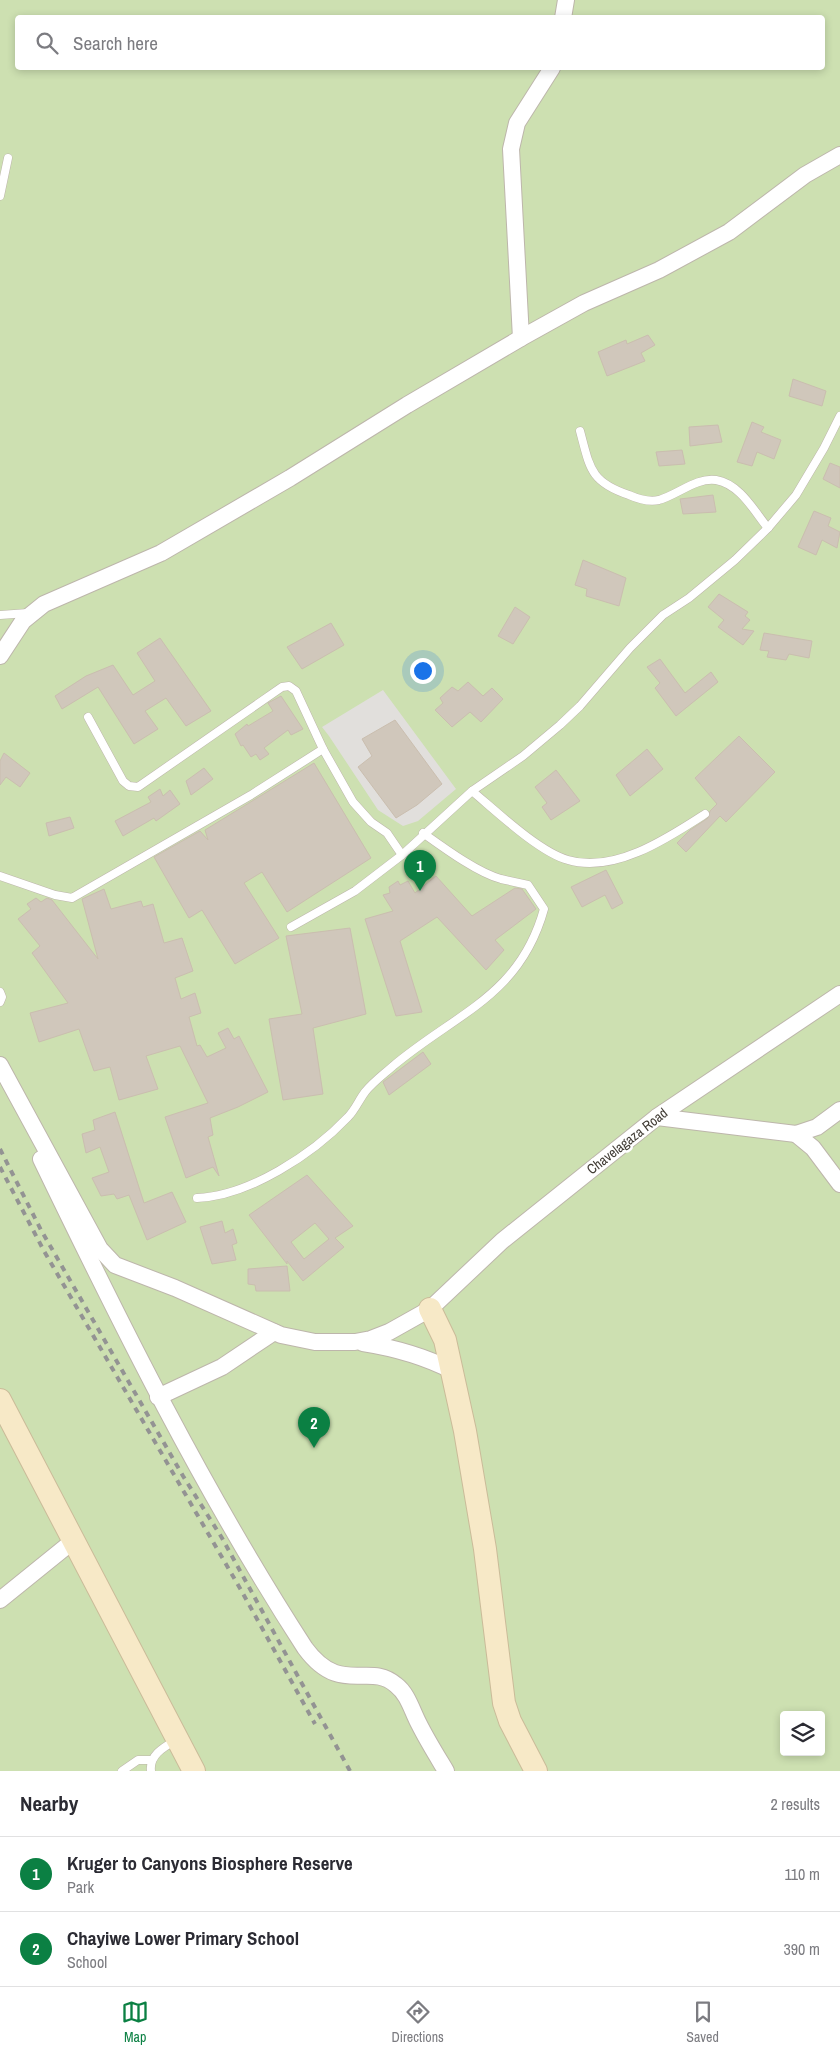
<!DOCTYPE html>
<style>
body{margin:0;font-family:"Archivo Narrow",sans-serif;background:#f2f2f3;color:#2b2b33}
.controls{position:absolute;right:15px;bottom:15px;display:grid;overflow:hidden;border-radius:5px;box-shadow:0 2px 8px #0003}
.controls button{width:45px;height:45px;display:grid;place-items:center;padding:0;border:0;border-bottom:1px solid #e1e1e2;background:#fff;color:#2b2b33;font:25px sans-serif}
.you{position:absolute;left:422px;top:670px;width:18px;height:18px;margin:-12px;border:4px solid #fff;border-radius:50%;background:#1a73e8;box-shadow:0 0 0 8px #1a73e833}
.badge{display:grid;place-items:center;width:32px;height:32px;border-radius:50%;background:#0b8043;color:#fff;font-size:16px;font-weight:700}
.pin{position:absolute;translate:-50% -41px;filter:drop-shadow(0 1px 2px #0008)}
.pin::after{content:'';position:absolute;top:26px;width:18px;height:15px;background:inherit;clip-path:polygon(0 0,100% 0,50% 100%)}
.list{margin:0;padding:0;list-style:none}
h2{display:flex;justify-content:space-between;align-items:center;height:65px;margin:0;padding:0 20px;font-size:21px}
h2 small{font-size:16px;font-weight:400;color:#7c7c81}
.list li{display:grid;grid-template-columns:32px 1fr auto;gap:15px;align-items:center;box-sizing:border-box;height:75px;padding:0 20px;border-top:1px solid #e1e1e2}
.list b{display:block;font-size:19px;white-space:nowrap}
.list p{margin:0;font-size:16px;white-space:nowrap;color:#7c7c81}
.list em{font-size:16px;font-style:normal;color:#7c7c81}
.icon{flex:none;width:28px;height:28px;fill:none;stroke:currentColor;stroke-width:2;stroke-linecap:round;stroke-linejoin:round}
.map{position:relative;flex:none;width:840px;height:1771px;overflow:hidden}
.search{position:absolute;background:#fff;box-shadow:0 2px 8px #0003;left:15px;right:15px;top:15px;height:55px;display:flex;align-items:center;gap:12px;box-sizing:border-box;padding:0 18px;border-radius:5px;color:#7c7c81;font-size:19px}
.sheet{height:215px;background:#fff}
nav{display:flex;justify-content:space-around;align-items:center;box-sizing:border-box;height:70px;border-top:1px solid #e1e1e2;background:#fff;font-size:14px;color:#7c7c81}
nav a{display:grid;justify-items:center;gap:2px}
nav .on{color:#0b8043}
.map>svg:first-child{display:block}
.green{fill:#cde0b1;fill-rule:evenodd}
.parking{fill:#e1dfdc}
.building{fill:#d0c7bb;stroke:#cabeaf;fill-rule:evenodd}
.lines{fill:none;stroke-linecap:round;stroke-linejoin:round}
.lane-casing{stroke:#bdb6ab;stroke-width:9}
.street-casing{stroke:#bdb6ab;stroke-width:18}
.secondary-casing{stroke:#cabb99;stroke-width:24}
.lane{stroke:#fff;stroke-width:8}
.street{stroke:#fff;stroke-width:16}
.secondary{stroke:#f7e9c7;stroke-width:22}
.rail{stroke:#939393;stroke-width:4;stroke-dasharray:6 6;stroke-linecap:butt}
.labels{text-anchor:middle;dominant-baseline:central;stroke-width:5;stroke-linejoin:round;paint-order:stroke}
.street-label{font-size:14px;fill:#413c35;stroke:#fff}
</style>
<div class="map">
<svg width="840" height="1771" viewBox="0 0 840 1771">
<rect width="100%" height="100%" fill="#f0ece4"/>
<path class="green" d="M0,0H840V1771H0ZM18,18H822V68H18ZM784,1715H821V1752H784Z"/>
<polygon class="parking" points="383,690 456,789 418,821 403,826 378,810 329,736 322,727"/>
<g class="building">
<polygon points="648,335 655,345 641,353 645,361 607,376 598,352 626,340 627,344"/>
<polygon points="793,379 826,391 822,406 789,396"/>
<polygon points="752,422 764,427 761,432 781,440 774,459 757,452 752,466 737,462"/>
<polygon points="718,425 722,442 690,446 689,427"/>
<polygon points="682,450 685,464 659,466 656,452"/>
<polygon points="830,463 840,467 840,488 823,479"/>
<polygon points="713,495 716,512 683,514 680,499"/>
<polygon points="814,511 831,518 828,526 840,532 837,548 822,540 816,555 798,547"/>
<polygon points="583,560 626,578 619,606 586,596 587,589 575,585"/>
<polygon points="719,594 748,612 745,616 750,620 742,629 754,631 743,645 718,627 724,620 708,607"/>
<polygon points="515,607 530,617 513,644 498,636"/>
<polygon points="331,623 344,645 302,669 287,647"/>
<polygon points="764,633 812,641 809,658 789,654 786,660 767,657 769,651 760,650"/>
<polygon points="160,638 211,711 186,726 166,698 145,711 158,729 134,744 98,687 62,709 55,696 86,676 113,665 133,695 155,681 137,653"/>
<polygon points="660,659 685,693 711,672 718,682 676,716 655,688 660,683 647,667"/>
<polygon points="468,682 483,696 492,688 503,699 481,722 470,712 452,727 435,710 443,703 440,698 452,687 458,691"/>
<polygon points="281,696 303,729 291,735 288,730 264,748 269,754 260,760 256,754 251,757 243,745 241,746 235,734 247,724 248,726 273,711 268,703"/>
<polygon points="395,720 442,784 417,805 396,818 358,767 372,756 362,739"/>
<polygon points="739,736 775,772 726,822 720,816 686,852 677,843 690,830 708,818 710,811 717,804 695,778"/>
<polygon points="647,749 663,769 630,796 616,775"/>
<polygon points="4,753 30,773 20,787 6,777 0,785 0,761"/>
<polygon points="314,763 371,858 287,912 262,872 244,883 279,938 235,964 202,910 189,918 154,857 200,831 208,840 205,830"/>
<polygon points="204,768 213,779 191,795 186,781"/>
<polygon points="556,770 580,801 551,820 542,807 547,803 535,787"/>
<polygon points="160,789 163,796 170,790 180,804 156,821 154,818 123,836 115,821 151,802 148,797"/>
<polygon points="70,817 74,828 49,836 46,823"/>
<polygon points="606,870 623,903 612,909 605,895 582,907 571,887"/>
<polygon points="436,876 472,916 515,888 522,889 536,909 495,940 504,950 486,970 437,917 400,941 422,1012 396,1016 365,919 393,911 383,895 390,893 389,887 398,881 400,885 408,881 415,893"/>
<polygon points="104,889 111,909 141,901 143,907 153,904 164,943 182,938 193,971 175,978 181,999 195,993 201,1013 189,1017 197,1046 200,1045 207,1057 226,1048 218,1033 228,1028 234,1039 239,1036 268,1092 238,1107 210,1118 213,1135 208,1137 219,1176 213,1167 186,1178 165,1117 208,1103 180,1046 146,1056 158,1089 119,1100 110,1067 94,1071 79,1029 39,1042 30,1013 68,1003 32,953 40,946 18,919 31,909 27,904 36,898 41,902 47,898 52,900 98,959 82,899"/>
<polygon points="350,928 366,1014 313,1028 323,1094 283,1100 269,1019 302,1014 286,936"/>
<polygon points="423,1052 431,1064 389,1095 383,1082"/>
<polygon points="115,1112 144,1203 172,1192 186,1222 147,1240 129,1195 117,1199 114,1194 101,1196 92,1178 109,1172 100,1147 86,1153 82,1134 95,1130 93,1120"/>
<path d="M307,1175L353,1226L335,1238L344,1247L303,1281L287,1261V1264L249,1215ZM315,1223L329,1239L304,1259L291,1242Z"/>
<polygon points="222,1221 225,1233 233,1229 237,1243 232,1245 236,1260 212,1264 200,1227"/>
<polygon points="287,1266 290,1291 256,1291 255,1285 248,1284 248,1269"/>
</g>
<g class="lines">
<g class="lane-casing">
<g id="lane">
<polyline points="0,196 8,158"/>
<path d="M580,431C590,468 590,482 629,495C638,499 649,502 659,500C677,495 697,477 716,480C740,484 754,511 768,528"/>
<polyline points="0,615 28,613"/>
<polyline points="88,717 123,781 129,786 138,787 282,687 289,686 296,691 323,749 353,802 371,822 387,833 402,855 472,791 523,756 560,725 580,706 630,648 663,615 689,598 735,560 768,528 796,495 824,448 840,416"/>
<path d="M472,791C496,811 539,852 568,860C614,874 668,838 705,814"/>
<polyline points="0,876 55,895 72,898 251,795 323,749"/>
<polyline points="291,927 355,891 402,855"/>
<polyline points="0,992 2,997 0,1002"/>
<path d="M197,1198C249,1196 313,1154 348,1117C355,1110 359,1100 365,1092C373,1082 384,1074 393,1066C456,1013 520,996 544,909L528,885C519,883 510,881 501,879C478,873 444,848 423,833"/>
<polyline points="122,1771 138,1760 152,1760"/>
<path d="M151,1771C149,1755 164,1747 176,1740"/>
</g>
</g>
<g class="street-casing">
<g id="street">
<polyline points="563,18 566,0"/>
<polyline points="521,338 511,149 517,123 552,68"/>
<polyline points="0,656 23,621 44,604 161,553 290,478 407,405 521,338 584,303 659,270 729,232 805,175 840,155"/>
<polyline points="0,1065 100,1249 115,1265 175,1288 281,1335 315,1342 355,1342 371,1339 389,1332 430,1309 502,1241 657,1117 840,994"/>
<polyline points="657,1117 796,1134 817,1127 840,1110"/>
<polyline points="796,1134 813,1148 840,1184"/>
<path d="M41,1159C122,1327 204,1492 305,1648C341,1697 369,1661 396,1685C408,1694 412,1711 419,1724C427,1740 437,1756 446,1771"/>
<path d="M363,1343C395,1348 424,1356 453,1371"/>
<polyline points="158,1397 222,1367 274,1332"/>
<polyline points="0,1600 73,1541"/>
</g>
</g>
<g class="secondary-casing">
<g id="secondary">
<polyline points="430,1309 445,1340 465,1431 485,1549 504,1703 510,1721 536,1771"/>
<polyline points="0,1400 194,1771"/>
</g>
</g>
<use href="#lane" class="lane"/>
<use href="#street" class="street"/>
<use href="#secondary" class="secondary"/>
<g class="rail">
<polyline points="0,1149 41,1230 183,1476 222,1538 350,1771"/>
<polyline points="0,1167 44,1251 241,1590 315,1724"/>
</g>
</g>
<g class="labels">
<g class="street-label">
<text transform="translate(627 1141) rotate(-38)">Chavelagaza Road</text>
</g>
</g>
</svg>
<div class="controls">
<button><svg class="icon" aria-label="layers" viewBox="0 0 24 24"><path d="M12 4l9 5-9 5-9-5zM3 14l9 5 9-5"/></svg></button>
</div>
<div class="you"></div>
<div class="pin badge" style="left:420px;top:891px">1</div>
<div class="pin badge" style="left:314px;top:1448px">2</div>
<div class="search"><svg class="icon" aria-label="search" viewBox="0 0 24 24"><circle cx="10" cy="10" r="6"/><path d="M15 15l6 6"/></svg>Search here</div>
</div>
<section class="sheet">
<h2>Nearby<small>2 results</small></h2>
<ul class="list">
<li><span class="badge">1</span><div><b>Kruger to Canyons Biosphere Reserve</b><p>Park</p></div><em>110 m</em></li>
<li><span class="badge">2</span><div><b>Chayiwe Lower Primary School</b><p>School</p></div><em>390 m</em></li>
</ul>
</section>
<nav>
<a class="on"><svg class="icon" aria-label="map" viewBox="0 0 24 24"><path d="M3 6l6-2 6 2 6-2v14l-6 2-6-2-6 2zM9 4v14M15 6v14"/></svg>Map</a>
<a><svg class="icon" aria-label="directions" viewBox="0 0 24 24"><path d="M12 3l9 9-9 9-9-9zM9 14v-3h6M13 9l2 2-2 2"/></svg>Directions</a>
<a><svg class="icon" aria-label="saved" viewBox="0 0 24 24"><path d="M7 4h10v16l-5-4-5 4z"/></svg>Saved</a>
</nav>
